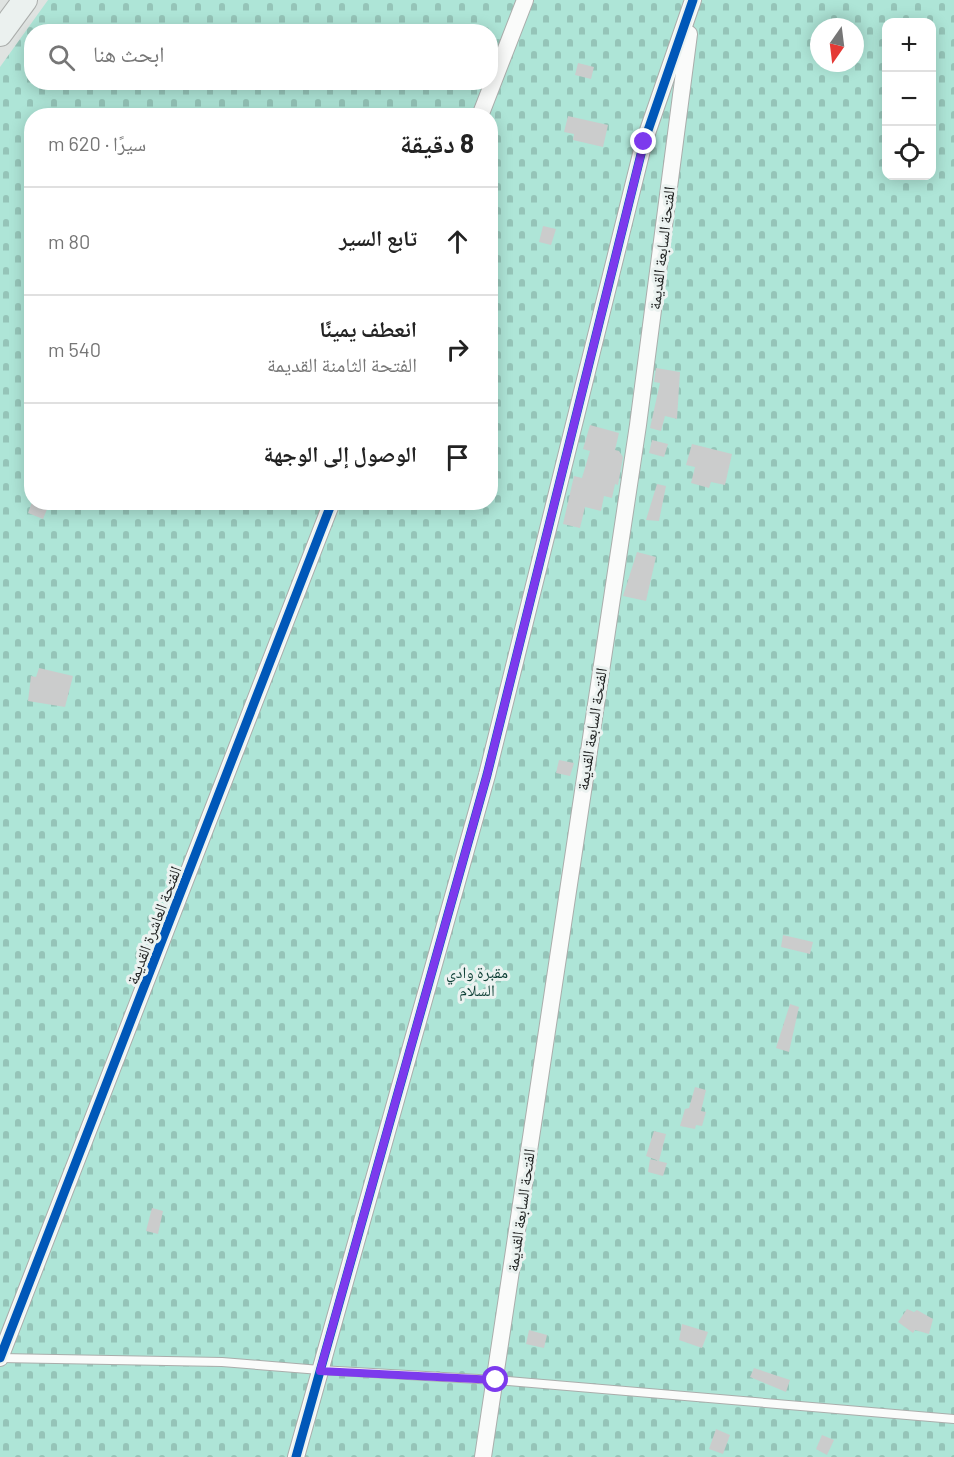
<!DOCTYPE html>
<html lang="ar">
<meta charset="utf-8">
<style>
body{margin:0;font-family:Barlow,"Noto Naskh Arabic",sans-serif;background:#f6f6f6;color:#222;direction:rtl}
.controls{position:absolute;right:18px;top:18px;display:grid;overflow:hidden;border-radius:12px;box-shadow:0 3px 15px #0003}
.controls button{width:54px;height:54px;display:grid;place-items:center;padding:0;border:0;border-bottom:2px solid #e0e0e0;background:#fff;color:#222;font:30px sans-serif}
.compass{position:absolute;left:810px;top:18px;width:54px;height:54px;border-radius:50%;background:#fff;box-shadow:0 3px 15px #0003;rotate:194deg}
.stop{position:absolute;width:18px;height:18px;margin:-14px;border:4px solid #7c3aed;border-radius:50%;background:#fff}
.stop.end{background:#7c3aed;border-color:#fff;box-shadow:0 2px 6px #0008}
.list{margin:0;padding:0;list-style:none}
h2{display:flex;justify-content:space-between;align-items:center;height:78px;margin:0;padding:0 24px;font-size:26px}
h2 small{font-size:20px;font-weight:400;color:#767676}
.list li{display:grid;grid-template-columns:39px 1fr auto;gap:18px;align-items:center;box-sizing:border-box;height:108px;padding:0 24px;border-top:2px solid #e0e0e0}
.list b{display:block;font-size:22px;white-space:nowrap}
.list p{margin:0;font-size:20px;white-space:nowrap;color:#767676}
.list em{font-size:20px;font-style:normal;color:#767676}
.icon{flex:none;width:33px;height:33px;fill:none;stroke:currentColor;stroke-width:2;stroke-linecap:round;stroke-linejoin:round}
.map{position:relative;flex:none;width:954px;height:1457px;overflow:hidden;direction:ltr}
.search{position:absolute;background:#fff;box-shadow:0 3px 15px #0003;left:24px;top:24px;width:474px;height:66px;display:flex;align-items:center;gap:15px;box-sizing:border-box;padding:0 21px;border-radius:24px;color:#767676;font-size:22px}
.panel{position:absolute;background:#fff;box-shadow:0 3px 15px #0003;left:24px;top:108px;width:474px;height:402px;border-radius:24px;direction:rtl}
.map>svg:first-child{display:block}
.cemetery{fill:url(#cemetery-stones);fill-rule:evenodd}
.building{fill:#cbcccc}
.lines{fill:none;stroke-linecap:round;stroke-linejoin:round}
.service-casing{stroke:#aaadab;stroke-width:10}
.minor-casing{stroke:#aaadab;stroke-width:18}
.secondary-casing{stroke:#aaadab;stroke-width:26}
.service{stroke:#fafbfa;stroke-width:8}
.minor{stroke:#fafbfa;stroke-width:16}
.secondary{stroke:#ebf1ef;stroke-width:24}
.cycleway-casing{stroke:#ebf2f0;stroke-width:13}
.cycleway{stroke:#0057b8;stroke-width:9}
.route{stroke:#7c3aed;stroke-width:8}
.labels{text-anchor:middle;dominant-baseline:central;stroke-width:6;stroke-linejoin:round;paint-order:stroke}
.street-label{font-size:16px;fill:#1f2120;stroke:#ebf2f0}
.park-label{font-size:16px;fill:#0c3e34;stroke:#ebf2f0}
</style>
<div class="map">
<svg width="954" height="1457" viewBox="0 0 954 1457">
<defs>
<pattern id="cemetery-stones" width="16" height="16" patternUnits="userSpaceOnUse" patternTransform="scale(1.5)"><rect width="16" height="16" fill="#aee5d7"/><path d="M2 7V4a2 2 0 0 1 4 0v3zM10 15v-3a2 2 0 0 1 4 0v3z" fill="#95c4b8"/></pattern>
</defs>
<rect width="100%" height="100%" fill="#dfe3e1"/>
<path class="cemetery" d="M48,0H954V1457H0V67ZM886,22H932V176H886ZM819,27H855V63H819ZM32,32H490V82H32ZM32,116H490V502H32Z"/>
<g class="building">
<polygon points="578,63 594,67 591,79 575,75"/>
<polygon points="568,116 608,125 603,147 573,140 574,134 564,132"/>
<polygon points="543,226 556,229 551,245 539,242"/>
<polygon points="656,368 680,372 677,419 665,416 661,431 650,428 660,383 654,382"/>
<polygon points="590,425 619,433 615,450 619,451 623,457 618,485 615,484 612,498 604,496 601,511 585,507 580,528 563,524 574,476 582,478 590,451 583,449"/>
<polygon points="652,440 668,444 664,457 649,453"/>
<polygon points="692,444 732,454 725,485 711,482 709,488 691,483 695,467 686,465"/>
<polygon points="657,484 666,486 659,521 646,520"/>
<polygon points="32,502 50,502 43,519 28,513"/>
<polygon points="637,552 656,557 646,601 623,596"/>
<polygon points="39,668 73,676 65,707 28,701 31,676 36,677"/>
<polygon points="559,760 574,763 570,776 556,773"/>
<polygon points="783,935 813,942 810,954 781,947"/>
<polygon points="790,1004 799,1007 789,1052 776,1048"/>
<polygon points="695,1087 706,1090 701,1111 706,1112 702,1126 696,1125 695,1129 680,1126 685,1109 689,1108"/>
<polygon points="654,1131 666,1134 659,1161 646,1156"/>
<polygon points="650,1159 667,1163 663,1176 648,1172"/>
<polygon points="152,1208 163,1211 158,1234 146,1231"/>
<polygon points="907,1309 914,1312 917,1310 933,1319 929,1334 915,1330 913,1333 898,1322"/>
<polygon points="682,1324 708,1332 702,1348 679,1340"/>
<polygon points="529,1330 547,1335 544,1348 526,1344"/>
<polygon points="754,1368 790,1380 786,1392 750,1377"/>
<polygon points="716,1429 730,1435 723,1454 709,1449"/>
<polygon points="822,1435 834,1440 827,1455 816,1449"/>
</g>
<g class="lines">
<g class="service-casing">
<polyline id="service" points="0,1358 222,1362 320,1370 496,1380 954,1419"/>
</g>
<g class="minor-casing">
<g id="minor">
<polyline points="480,116 525,0"/>
<polyline points="0,1358 332,502"/>
<polyline points="296,1457 487,775 644,142 693,0"/>
<polyline points="483,1457 638,425 689,34"/>
</g>
</g>
<g class="secondary-casing">
<polyline id="secondary" points="0,34 25,0"/>
</g>
<use href="#service" class="service"/>
<use href="#minor" class="minor"/>
<use href="#secondary" class="secondary"/>
<g class="cycleway-casing">
<g id="cycleway">
<polyline points="0,1358 332,502"/>
<polyline points="296,1457 487,775 644,142 693,0"/>
</g>
</g>
<use href="#cycleway" class="cycleway"/>
</g>
<g class="lines">
<polyline class="route" points="496,1380 320,1371 487,775 644,142"/>
</g>
<g class="labels">
<g class="street-label">
<text transform="translate(661 248) rotate(-83)">الفتحة السابعة القديمة</text>
<text transform="translate(591 729) rotate(-81)">الفتحة السابعة القديمة</text>
<text transform="translate(153 925) rotate(-69)">الفتحة العاشرة القديمة</text>
<text transform="translate(520 1210) rotate(-82)">الفتحة السابعة القديمة</text>
</g>
<g class="park-label">
<text x="477" y="971">مقبرة وادي<tspan x="477" dy="18">السلام</tspan></text>
</g>
</g>
</svg>
<div class="controls">
<button>+</button>
<button>−</button>
<button><svg class="icon" aria-label="locate" viewBox="0 0 24 24"><circle cx="12" cy="12" r="6"/><path d="M12 2v4M12 18v4M2 12h4M18 12h4"/></svg></button>
</div>
<svg class="compass" viewBox="-18 -18 36 36"><path d="M0-13l5 13h-10z" fill="#e53935"/><path d="M0 13l5-13h-10z" fill="#767676"/></svg>
<div class="stop" style="left:496px;top:1380px"></div>
<div class="stop end" style="left:644px;top:142px"></div>
<div class="search"><svg class="icon" aria-label="search" viewBox="0 0 24 24"><circle cx="10" cy="10" r="6"/><path d="M15 15l6 6"/></svg>ابحث هنا</div>
<section class="panel">
<h2>8 دقيقة<small>سيرًا · 620 m</small></h2>
<ul class="list">
<li><svg class="icon" aria-label="ahead" viewBox="0 0 24 24"><path d="M12 20V5M6 11l6-6 6 6"/></svg><div><b>تابع السير</b></div><em>80 m</em></li>
<li><svg class="icon" aria-label="right" viewBox="0 0 24 24"><path d="M7 20v-9h11M14 6l5 5-5 5"/></svg><div><b>انعطف يمينًا</b><p>الفتحة الثامنة القديمة</p></div><em>540 m</em></li>
<li><svg class="icon" aria-label="arrive" viewBox="0 0 24 24"><path d="M6 21V4h12l-3 4 3 4H6"/></svg><div><b>الوصول إلى الوجهة</b></div></li>
</ul>
</section>
</div>
